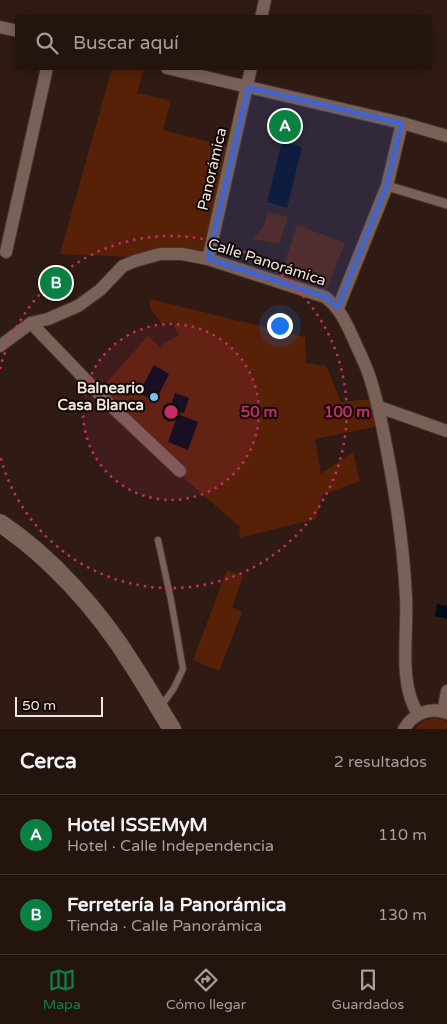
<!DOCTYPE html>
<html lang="es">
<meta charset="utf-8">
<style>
body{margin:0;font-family:"Varela Round",sans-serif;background:#2b1d17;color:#f1f3f6}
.scale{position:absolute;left:15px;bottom:12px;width:88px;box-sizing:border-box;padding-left:5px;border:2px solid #f1e3dd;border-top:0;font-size:14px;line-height:18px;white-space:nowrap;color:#f1e3dd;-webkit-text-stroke:4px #100805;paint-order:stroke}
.you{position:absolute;left:279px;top:325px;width:18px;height:18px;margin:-12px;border:4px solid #fff;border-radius:50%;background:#1a73e8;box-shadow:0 0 0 8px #1a73e833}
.badge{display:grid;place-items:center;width:32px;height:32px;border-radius:50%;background:#0b8043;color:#fff;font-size:16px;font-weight:700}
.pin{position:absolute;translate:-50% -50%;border:2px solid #fff;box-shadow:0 1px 5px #0006}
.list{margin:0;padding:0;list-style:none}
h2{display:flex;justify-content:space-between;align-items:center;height:65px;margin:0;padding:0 20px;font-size:21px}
h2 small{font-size:16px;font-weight:400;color:#a39e9e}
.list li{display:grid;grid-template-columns:32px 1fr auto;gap:15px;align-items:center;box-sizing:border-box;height:80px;padding:0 20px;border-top:1px solid #40332e}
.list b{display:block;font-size:19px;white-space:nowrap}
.list p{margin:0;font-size:16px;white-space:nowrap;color:#a39e9e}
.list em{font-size:16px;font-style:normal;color:#a39e9e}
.icon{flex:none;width:28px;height:28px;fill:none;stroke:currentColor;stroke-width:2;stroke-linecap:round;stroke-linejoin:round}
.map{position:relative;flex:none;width:447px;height:729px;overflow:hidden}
.search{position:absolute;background:#23140e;box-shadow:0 2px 12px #0003;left:15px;right:15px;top:15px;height:55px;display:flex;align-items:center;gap:12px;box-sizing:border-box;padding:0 18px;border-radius:5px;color:#a39e9e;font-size:19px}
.sheet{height:225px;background:#23140e}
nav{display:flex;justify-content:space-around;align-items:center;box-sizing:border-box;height:70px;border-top:1px solid #40332e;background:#23140e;font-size:14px;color:#a39e9e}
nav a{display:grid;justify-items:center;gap:2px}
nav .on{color:#0b8043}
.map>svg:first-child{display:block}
.green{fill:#562107}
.water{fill:#000c19}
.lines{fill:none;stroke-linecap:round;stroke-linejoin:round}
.service-casing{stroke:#463631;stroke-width:8}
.pedestrian-casing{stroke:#463631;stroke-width:11}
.minor-casing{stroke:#463631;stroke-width:14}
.secondary-casing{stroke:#463631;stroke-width:19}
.service{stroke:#796157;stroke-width:6}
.pedestrian{stroke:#796157;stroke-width:9}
.minor{stroke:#796157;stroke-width:12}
.secondary{stroke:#796157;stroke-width:18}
.marked{fill:#3d64d9;fill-opacity:0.2;stroke:#3d64d9;stroke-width:4;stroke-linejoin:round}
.ring{fill:none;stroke:#c72c68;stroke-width:2.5;stroke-dasharray:2.5 5}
.poi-dot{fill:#6fc2f4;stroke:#100805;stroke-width:2}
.labels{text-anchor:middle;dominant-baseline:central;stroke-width:4;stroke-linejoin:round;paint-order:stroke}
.street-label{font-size:15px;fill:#f1e3dd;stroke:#100805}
.poi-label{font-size:15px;font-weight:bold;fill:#f1e3dd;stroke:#100805;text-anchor:end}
.centre{fill:#c72c68;stroke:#100805;stroke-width:2.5}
.ring-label{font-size:15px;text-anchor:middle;font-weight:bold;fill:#c72c68;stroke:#100805;stroke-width:4;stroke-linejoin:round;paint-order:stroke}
</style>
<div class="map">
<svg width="447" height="729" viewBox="0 0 447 729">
<rect width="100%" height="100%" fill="#2f1b13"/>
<g class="green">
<polygon points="112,68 144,68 137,93 171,101 163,130 229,147 204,252 130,257 60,254"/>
<polygon points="268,212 288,217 279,244 253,239 264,226"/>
<polygon points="297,225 345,243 326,290 280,276"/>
<polygon points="150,299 305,337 306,363 326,366 341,402 373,399 378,426 315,439 321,474 353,452 360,481 322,495 316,519 239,538 240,527 169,465 100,390 148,336 161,348 163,344 179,335 172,322 162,324 150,308"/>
<polygon points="227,570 243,576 232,607 242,612 219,671 193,660"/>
<polygon points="436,718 447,721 447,729 415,729 423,721"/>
</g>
<g class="water">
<polygon points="282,141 302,147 287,208 267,202"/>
<polygon points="154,365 169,374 155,402 139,393"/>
<polygon points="175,393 189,398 184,413 170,409"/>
<polygon points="178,414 198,422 188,450 168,442"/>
<polygon points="437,604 447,606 447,619 435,616"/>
</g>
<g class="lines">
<g class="service-casing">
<polyline id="service" points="158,540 171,600 183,669 174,688 160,708"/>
</g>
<g class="pedestrian-casing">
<polyline id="pedestrian" points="387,186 447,204"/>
</g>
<g class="minor-casing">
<g id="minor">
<polyline points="261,18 265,0"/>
<polyline points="0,27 18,31"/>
<polyline points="167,68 402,123 447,136"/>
<polyline points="6,252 47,68"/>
<polyline points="208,259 251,68"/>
<polyline points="338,308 387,186 402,123"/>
<polyline points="31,323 109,404 180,471"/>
<path d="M0,346L31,323L48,319L78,306L100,290L123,266L135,261L160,254H182L208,259L325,297C340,308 346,323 354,340C359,352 365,363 369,375C378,401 383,429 388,456C397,503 404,551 406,599C408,636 398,683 418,714"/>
<polyline points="379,407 447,431"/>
<polyline points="443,712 447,691"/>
<path d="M404,729C413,714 430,706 447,713"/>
</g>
</g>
<g class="secondary-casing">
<path id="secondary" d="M0,523C51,557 100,612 132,664C146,685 158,707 172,729"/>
</g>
<use href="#service" class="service"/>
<use href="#pedestrian" class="pedestrian"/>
<use href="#minor" class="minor"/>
<use href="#secondary" class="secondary"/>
</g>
<path class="marked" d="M248,87L402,123L387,186L338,308L325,297L208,259Z"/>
<circle cx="171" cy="412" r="88" fill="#c72c68" fill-opacity=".12"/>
<g class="ring">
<circle cx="171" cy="412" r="88"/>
<path d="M0 369A176 176 0 1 1 0 455"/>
</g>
<circle class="poi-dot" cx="154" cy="397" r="5"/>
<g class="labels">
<g class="street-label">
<text transform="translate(212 169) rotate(-77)">Panorámica</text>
<text transform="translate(267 262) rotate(18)">Calle Panorámica</text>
</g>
<g class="poi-label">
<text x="144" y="388">Balneario<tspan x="144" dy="17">Casa Blanca</tspan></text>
</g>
</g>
<circle cx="171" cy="412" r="8" class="centre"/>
<g class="ring-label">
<text x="259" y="417">50 m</text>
<text x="347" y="417">100 m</text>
</g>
</svg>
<div class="scale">50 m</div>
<div class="you"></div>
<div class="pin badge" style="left:285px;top:126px">A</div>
<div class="pin badge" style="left:56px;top:283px">B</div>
<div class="search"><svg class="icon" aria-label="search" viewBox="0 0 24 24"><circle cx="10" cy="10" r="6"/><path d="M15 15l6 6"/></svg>Buscar aquí</div>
</div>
<section class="sheet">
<h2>Cerca<small>2 resultados</small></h2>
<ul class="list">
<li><span class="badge">A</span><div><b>Hotel ISSEMyM</b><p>Hotel · Calle Independencia</p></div><em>110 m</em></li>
<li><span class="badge">B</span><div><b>Ferretería la Panorámica</b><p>Tienda · Calle Panorámica</p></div><em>130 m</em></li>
</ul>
</section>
<nav>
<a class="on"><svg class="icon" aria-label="map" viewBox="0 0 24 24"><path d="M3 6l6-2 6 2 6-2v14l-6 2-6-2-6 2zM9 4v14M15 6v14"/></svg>Mapa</a>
<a><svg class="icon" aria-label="directions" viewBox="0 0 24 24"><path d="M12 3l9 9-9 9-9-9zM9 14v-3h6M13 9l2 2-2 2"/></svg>Cómo llegar</a>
<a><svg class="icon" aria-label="saved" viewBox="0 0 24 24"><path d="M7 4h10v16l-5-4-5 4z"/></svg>Guardados</a>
</nav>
